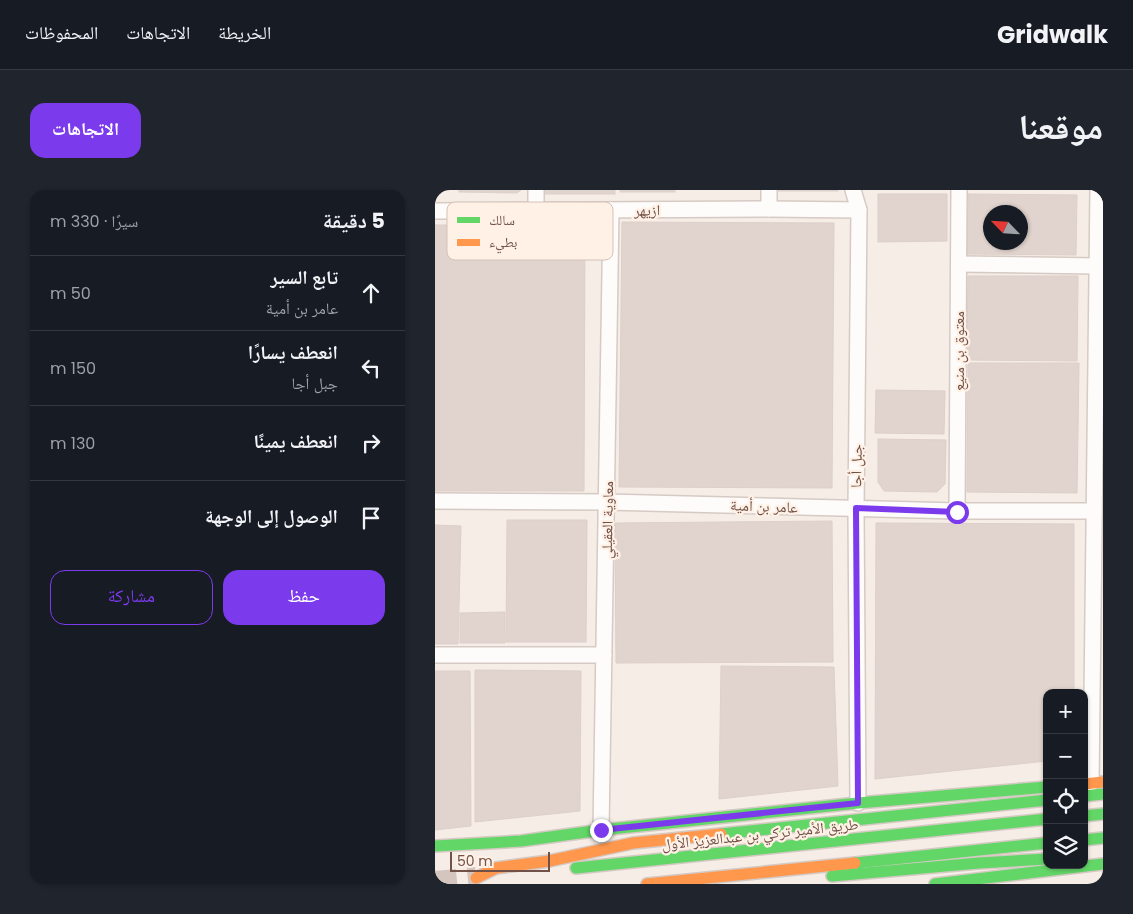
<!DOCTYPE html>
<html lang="ar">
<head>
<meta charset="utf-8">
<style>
  body { margin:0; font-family:Poppins,"Noto Naskh Arabic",sans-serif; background:#20242c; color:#f1f3f6; direction:rtl }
  .controls { position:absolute; right:15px; bottom:15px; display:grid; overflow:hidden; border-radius:10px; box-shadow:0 1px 4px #0004 }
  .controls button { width:45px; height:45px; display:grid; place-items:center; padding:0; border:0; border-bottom:1px solid #363941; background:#171b24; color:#f1f3f6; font:25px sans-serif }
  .compass { position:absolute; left:548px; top:15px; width:45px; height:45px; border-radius:50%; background:#171b24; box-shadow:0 1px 4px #0004; rotate:295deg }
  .scale { position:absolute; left:15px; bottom:12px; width:100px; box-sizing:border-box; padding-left:5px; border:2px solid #715148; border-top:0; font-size:14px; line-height:18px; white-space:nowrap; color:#715148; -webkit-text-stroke:4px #fff1e6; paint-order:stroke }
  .stop { position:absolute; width:15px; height:15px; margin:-11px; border:4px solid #7c3aed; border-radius:50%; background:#fff }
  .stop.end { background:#7c3aed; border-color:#fff; box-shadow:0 1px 5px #0008 }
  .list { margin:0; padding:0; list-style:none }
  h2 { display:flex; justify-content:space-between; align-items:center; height:65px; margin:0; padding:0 20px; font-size:21px }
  h2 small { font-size:16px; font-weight:400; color:#9ea1a6 }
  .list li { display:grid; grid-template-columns:32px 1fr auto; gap:15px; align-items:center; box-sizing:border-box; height:75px; padding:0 20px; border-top:1px solid #363941 }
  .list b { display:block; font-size:19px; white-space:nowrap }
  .list p { margin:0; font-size:16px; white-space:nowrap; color:#9ea1a6 }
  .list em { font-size:16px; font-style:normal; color:#9ea1a6 }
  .actions { display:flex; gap:10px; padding:15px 20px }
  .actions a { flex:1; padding:11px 0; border:1px solid #7c3aed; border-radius:15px; text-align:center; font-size:18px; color:#7c3aed }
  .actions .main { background:#7c3aed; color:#fff }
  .icon { flex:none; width:28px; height:28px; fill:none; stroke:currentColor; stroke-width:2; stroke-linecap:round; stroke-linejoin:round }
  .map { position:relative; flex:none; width:668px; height:694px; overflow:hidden; direction:ltr; border-radius:15px }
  header { display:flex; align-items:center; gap:30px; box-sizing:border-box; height:70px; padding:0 25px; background:#171b24; border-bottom:1px solid #363941 }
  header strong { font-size:24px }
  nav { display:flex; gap:28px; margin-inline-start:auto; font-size:18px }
  .intro { display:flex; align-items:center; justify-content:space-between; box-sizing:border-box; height:120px; padding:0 30px }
  h1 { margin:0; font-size:35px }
  .button { padding:12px 22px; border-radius:15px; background:#7c3aed; color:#fff; font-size:18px; font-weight:700 }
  main { display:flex; gap:30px; padding:0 30px }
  aside { flex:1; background:#171b24; border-radius:15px; box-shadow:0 1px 4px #0004 }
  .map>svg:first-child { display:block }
  .building { fill:#e1d4ce; stroke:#ddcfc9; fill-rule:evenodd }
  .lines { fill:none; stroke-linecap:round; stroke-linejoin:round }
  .primary-tunnel { stroke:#d4c6be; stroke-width:22; stroke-dasharray:22 11; stroke-linecap:butt }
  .street-casing { stroke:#d6cac4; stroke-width:18 }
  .fast-casing { stroke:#d5c9c3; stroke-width:14 }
  .slow-casing { stroke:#d5c9c3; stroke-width:14 }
  .street { stroke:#fefcfb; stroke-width:15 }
  .fast { stroke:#63d668; stroke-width:11 }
  .slow { stroke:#ff974d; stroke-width:11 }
  .route { stroke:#7c3aed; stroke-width:6 }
  .labels { text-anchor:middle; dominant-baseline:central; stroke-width:4.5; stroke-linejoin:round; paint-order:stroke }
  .street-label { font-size:15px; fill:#715148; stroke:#fff1e6 }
  .key { fill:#fff1e6; stroke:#d4c1b7; stroke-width:1 }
  .key-label { font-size:14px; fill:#715148 }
</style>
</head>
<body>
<header>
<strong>Gridwalk</strong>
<nav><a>الخريطة</a><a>الاتجاهات</a><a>المحفوظات</a></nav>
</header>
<div class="intro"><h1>موقعنا</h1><a class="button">الاتجاهات</a></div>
<main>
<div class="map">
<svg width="668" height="694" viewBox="0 0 668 694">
  <rect width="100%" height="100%" fill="#f5ede6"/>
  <!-- building -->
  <g class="building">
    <path d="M24,0H86L82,3L24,2Z"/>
    <rect x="109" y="0" width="71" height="4"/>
    <rect x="185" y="0" width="55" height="2"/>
    <rect x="343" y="0" width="60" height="1"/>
    <path d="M443,4H512V51L443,52Z"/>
    <path d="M533,4L642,5L641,65L532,64ZM556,22H586V52H556Z"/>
    <path d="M187,32L399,33L397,298L184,297Z"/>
    <path d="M0,35H150L149,301H0Z"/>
    <path d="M533,86H643L642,171L532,170Z"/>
    <path d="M533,173H644L642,303L532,302Z"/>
    <path d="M441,200L510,201L509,244L440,243Z"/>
    <path d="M443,249L511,250L510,294L502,302L449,301L443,292Z"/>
    <path d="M72,330H152L151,452H71Z"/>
    <path d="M397,331L398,472L181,473L180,333Z"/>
    <path d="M441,333L639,334V503H612V571L440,589Z"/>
    <path d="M0,335L26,336L23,454H0Z"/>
    <path d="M70,422V453H25V423Z"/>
    <path d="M286,476L399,477L403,596L284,609Z"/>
    <path d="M40,480L146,481L145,621L40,632Z"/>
    <path d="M0,481H35L36,636L0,640Z"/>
  </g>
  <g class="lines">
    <!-- primary-tunnel -->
    <path class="primary-tunnel" d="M0,692L41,688"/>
    <defs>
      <g id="street">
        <path d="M334,0V19"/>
        <path d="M418,0L424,20L421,319L423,613"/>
        <path d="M101,20V0"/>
        <path d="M0,21L334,19L424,20"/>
        <path d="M524,74L661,76"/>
        <path d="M0,311L172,312L522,321H659"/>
        <path d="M522,321L524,0"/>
        <path d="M0,465H169"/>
        <path d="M656,593L663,0"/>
        <path d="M166,640L176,20"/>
      </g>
      <g id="fast">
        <path d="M649,606L668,604"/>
        <path d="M649,626L668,624"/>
        <path d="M286,644L612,610"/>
        <path d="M649,650L668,648"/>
        <path d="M0,656L86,651L166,640L423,613L612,597"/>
        <path d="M420,673L612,653"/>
        <path d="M141,678L612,629"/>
        <path d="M397,686L544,673L612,669"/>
        <path d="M500,694L668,674"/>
      </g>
      <g id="slow">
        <path d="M649,594L668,592"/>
        <path d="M41,688L61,678L114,671L198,653L286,644"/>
        <path d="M212,694L420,673"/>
      </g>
    </defs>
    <!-- street casing -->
    <use href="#street" class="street-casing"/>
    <!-- fast casing -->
    <use href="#fast" class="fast-casing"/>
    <!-- slow casing -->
    <use href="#slow" class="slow-casing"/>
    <!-- street -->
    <use href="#street" class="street"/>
    <!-- fast -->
    <use href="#fast" class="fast"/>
    <!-- slow -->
    <use href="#slow" class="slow"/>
  </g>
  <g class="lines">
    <!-- route -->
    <path class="route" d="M166,640L423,613L421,318L522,322"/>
  </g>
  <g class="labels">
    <!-- street labels -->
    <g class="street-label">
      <text transform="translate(212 20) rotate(-1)">ازيهر</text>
      <text transform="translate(523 161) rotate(-90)">معتوق بن منيع</text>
      <text transform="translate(421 276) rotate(-89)">جبل أجا</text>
      <text transform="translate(329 316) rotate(2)">عامر بن أمية</text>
      <text transform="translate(172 330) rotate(-89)">معاوية العقيلي</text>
      <text transform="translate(325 644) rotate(-6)">طريق الأمير تركي بن عبدالعزيز الأول</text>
    </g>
  </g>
  <!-- legend -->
  <rect x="12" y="12" width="166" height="58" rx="8" class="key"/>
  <rect x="22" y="27" width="23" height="6" fill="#63d668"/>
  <rect x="22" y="49" width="23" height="7" fill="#ff974d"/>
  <g class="key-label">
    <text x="54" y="35">سالك</text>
    <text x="54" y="57">بطيء</text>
  </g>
</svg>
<div class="controls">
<button>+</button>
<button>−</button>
<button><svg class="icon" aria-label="locate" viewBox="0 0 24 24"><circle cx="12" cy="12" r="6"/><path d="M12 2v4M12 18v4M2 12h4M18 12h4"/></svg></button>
<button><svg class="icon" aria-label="layers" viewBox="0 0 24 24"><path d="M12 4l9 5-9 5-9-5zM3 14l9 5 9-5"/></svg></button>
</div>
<svg class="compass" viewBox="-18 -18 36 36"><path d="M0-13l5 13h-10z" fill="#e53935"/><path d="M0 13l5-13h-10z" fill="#9ea1a6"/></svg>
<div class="scale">50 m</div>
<div class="stop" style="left:522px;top:322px"></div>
<div class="stop end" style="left:166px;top:640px"></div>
</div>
<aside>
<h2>5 دقيقة<small>سيرًا · 330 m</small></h2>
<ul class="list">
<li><svg class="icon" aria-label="ahead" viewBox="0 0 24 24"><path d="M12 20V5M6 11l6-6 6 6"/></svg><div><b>تابع السير</b><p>عامر بن أمية</p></div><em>50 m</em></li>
<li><svg class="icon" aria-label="left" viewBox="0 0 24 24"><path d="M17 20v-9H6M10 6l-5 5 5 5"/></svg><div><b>انعطف يسارًا</b><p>جبل أجا</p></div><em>150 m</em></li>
<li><svg class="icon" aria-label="right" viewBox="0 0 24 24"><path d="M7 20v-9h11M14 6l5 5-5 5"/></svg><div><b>انعطف يمينًا</b></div><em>130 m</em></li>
<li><svg class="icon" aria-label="arrive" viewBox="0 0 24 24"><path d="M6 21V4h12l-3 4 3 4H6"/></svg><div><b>الوصول إلى الوجهة</b></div></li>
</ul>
<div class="actions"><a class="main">حفظ</a><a>مشاركة</a></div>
</aside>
</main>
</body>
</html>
